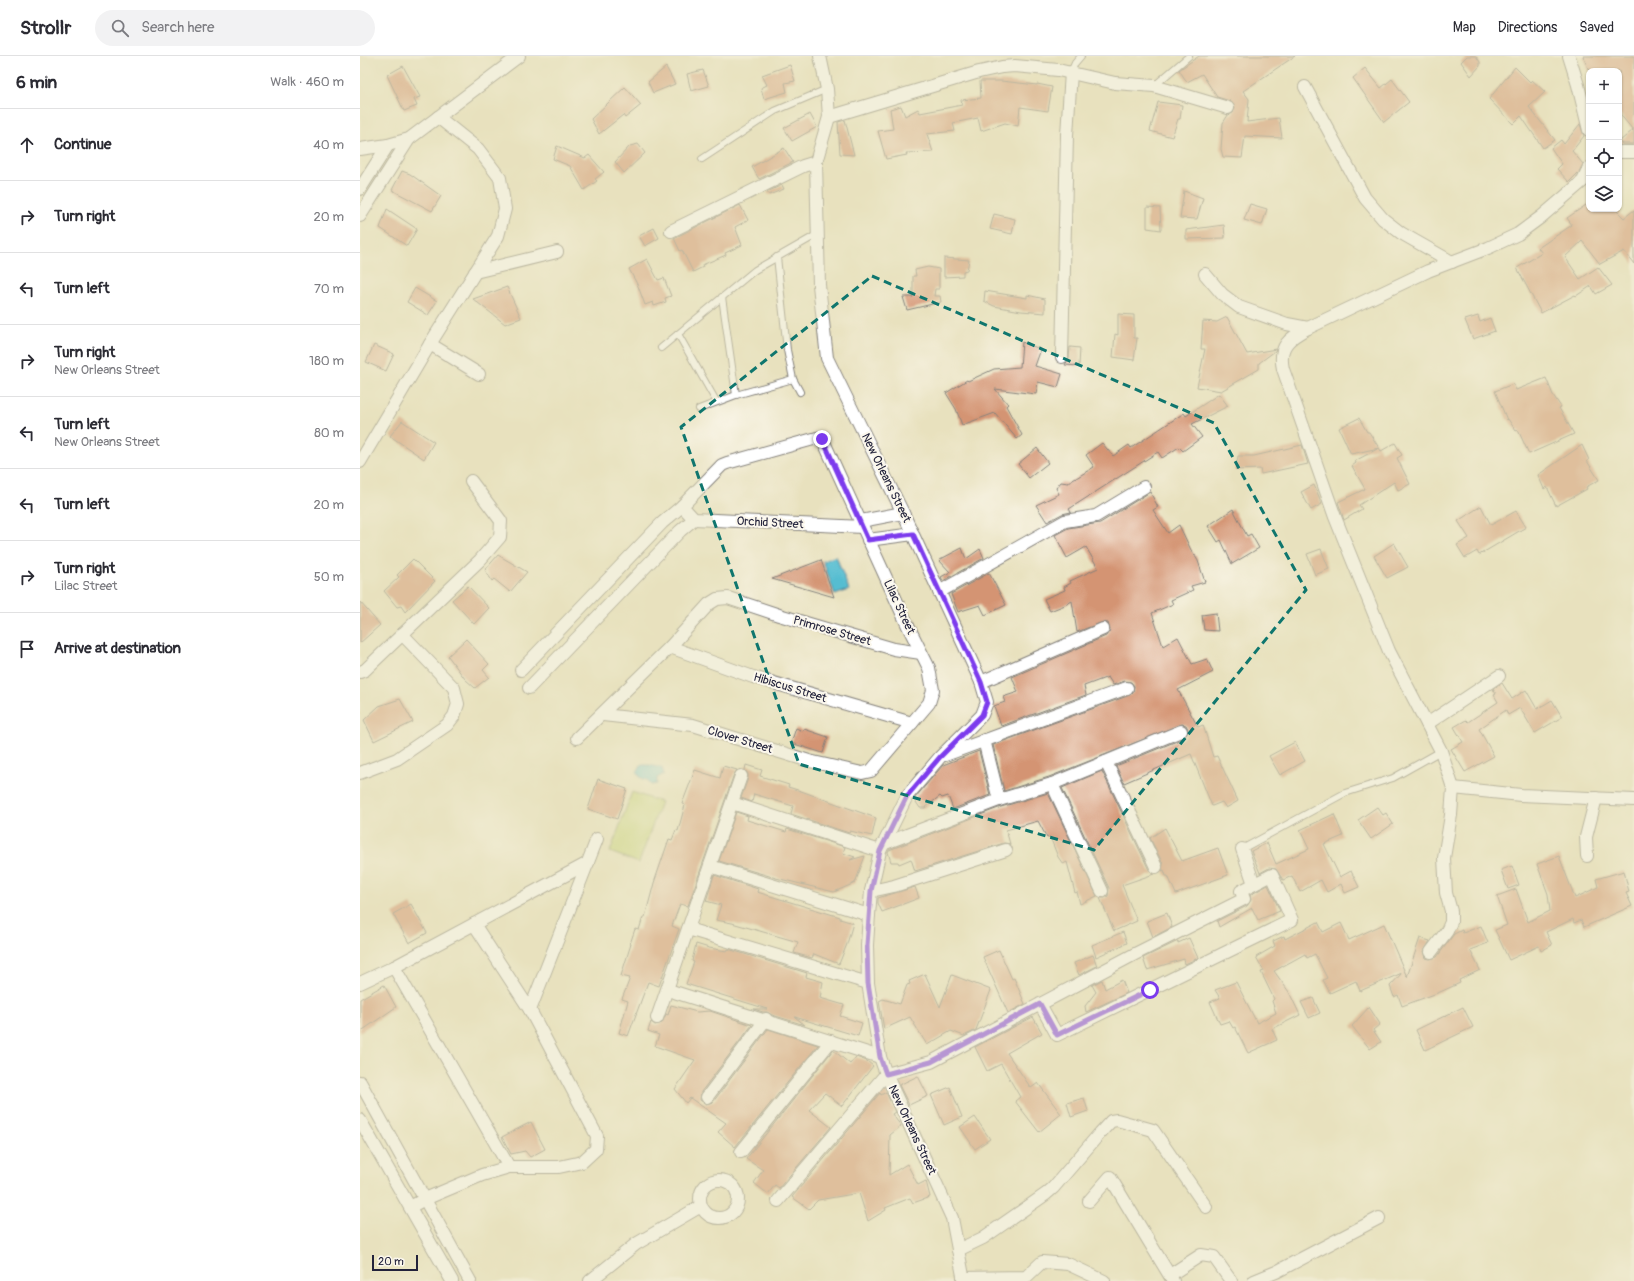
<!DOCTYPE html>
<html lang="en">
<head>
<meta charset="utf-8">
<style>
  body { margin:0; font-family:Pangolin,sans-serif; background:#f2f2f3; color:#2b2b33 }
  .controls { position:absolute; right:12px; top:12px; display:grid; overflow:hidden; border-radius:8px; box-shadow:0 1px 3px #0004 }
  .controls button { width:36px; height:36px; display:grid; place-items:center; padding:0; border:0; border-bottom:1px solid #e1e1e2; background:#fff; color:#2b2b33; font:20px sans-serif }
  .scale { position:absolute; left:12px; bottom:10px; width:46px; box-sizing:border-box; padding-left:4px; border:2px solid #22223b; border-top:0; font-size:11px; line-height:14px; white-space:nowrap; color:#22223b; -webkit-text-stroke:3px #fbf7ec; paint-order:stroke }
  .stop { position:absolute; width:12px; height:12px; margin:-9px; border:3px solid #7c3aed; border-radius:50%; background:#fff }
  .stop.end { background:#7c3aed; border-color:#fff; box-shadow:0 1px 4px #0008 }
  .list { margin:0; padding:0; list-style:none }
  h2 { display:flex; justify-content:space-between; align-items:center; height:52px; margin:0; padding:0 16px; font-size:17px }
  h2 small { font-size:13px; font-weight:400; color:#7c7c81 }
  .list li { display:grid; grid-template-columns:26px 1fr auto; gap:12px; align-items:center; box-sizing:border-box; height:72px; padding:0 16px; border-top:1px solid #e1e1e2 }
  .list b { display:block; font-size:15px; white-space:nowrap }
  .list p { margin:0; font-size:13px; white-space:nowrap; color:#7c7c81 }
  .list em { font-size:13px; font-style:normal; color:#7c7c81 }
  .icon { flex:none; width:22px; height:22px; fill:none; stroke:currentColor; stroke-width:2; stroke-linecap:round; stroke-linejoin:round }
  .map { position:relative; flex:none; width:1274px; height:1225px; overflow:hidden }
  header { display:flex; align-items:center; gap:24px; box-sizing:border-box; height:56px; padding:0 20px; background:#fff; border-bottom:1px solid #e1e1e2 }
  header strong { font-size:19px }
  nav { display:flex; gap:22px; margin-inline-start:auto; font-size:14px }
  .search { width:280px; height:36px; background:#f2f2f3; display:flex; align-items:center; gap:10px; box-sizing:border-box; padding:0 14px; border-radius:22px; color:#7c7c81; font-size:15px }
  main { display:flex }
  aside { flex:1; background:#fff }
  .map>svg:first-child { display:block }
  .green { fill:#c4d375; stroke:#737a58 }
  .water { fill:#54bdd1; stroke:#3b7086 }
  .building { fill:#d49473 }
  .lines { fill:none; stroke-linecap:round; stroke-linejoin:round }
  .service-casing { stroke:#85827c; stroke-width:8 }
  .minor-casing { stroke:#85827c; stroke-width:14 }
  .service { stroke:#fff; stroke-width:6 }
  .minor { stroke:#fff; stroke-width:12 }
  .route { stroke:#7c3aed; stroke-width:5 }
  .marked { fill:none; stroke:#0f766e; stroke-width:3; stroke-dasharray:8 5; stroke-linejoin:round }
  .labels { text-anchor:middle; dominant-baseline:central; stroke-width:4; stroke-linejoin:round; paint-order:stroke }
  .street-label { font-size:12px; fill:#22223b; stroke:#fbf7ec }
</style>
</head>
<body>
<header>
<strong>Strollr</strong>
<div class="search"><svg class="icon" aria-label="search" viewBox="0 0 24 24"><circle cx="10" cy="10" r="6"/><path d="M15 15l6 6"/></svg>Search here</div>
<nav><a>Map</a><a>Directions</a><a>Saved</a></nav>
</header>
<main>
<aside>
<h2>6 min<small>Walk · 460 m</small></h2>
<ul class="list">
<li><svg class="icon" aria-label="ahead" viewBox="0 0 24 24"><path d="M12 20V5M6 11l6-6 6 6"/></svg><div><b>Continue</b></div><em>40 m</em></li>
<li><svg class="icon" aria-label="right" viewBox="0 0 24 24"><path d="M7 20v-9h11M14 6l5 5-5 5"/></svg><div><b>Turn right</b></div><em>20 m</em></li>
<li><svg class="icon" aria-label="left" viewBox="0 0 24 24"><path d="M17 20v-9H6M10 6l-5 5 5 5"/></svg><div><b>Turn left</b></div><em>70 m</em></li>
<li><svg class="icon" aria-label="right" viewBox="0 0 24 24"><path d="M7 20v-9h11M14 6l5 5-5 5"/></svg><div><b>Turn right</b><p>New Orleans Street</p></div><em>180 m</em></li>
<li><svg class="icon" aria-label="left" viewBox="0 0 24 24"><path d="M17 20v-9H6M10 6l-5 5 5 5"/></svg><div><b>Turn left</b><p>New Orleans Street</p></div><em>80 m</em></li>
<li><svg class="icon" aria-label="left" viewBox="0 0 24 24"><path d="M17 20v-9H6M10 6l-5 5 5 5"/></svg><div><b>Turn left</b></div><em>20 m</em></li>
<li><svg class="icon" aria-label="right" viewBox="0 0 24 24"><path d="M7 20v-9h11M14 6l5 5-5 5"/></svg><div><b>Turn right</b><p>Lilac Street</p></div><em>50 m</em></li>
<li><svg class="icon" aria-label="arrive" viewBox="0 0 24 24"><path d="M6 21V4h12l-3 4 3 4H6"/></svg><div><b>Arrive at destination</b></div></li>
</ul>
</aside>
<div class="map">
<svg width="1274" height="1225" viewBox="0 0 1274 1225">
  <rect width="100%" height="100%" fill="#fbf7ec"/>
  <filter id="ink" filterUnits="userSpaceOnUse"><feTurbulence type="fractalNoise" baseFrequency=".025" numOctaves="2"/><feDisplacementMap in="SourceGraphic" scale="8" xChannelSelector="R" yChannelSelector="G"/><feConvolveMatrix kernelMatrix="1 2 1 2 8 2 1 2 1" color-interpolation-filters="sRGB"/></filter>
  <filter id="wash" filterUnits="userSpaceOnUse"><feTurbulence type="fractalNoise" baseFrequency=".012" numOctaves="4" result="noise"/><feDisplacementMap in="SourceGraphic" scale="16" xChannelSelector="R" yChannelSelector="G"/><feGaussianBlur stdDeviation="0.9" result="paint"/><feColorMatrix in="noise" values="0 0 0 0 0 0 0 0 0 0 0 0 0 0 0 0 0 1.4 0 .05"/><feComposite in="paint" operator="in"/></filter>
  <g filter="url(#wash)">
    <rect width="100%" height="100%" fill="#e8e1be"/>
    <!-- green -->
    <path class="green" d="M272,736L301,746L279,807L250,796Z"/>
    <!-- water -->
    <g class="water">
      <path d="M476,500L489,534L475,539L463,505Z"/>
      <path d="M281,709H290L302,712L304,718L297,722V728L291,729L289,727L288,724C282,723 279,721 277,716Z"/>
    </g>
    <g id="blocks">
      <!-- building -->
      <g class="building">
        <path d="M839,0H935L883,35L889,43L887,66L919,62L922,82L885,80L882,102L863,101L861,93L863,67L868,59L873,57L875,51L870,45L857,41L842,18L827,26L819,14Z"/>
        <path d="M1107,0H1116L1120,6V10L1111,20L1101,6Z"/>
        <path d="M1223,0H1274V88H1262L1260,85L1273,74L1259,57V15H1229Z"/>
        <path d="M430,9L435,25L425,27L427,36L404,43L401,32L407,29L402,19Z"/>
        <path d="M43,10L60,41L54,43L57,50L44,55L27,19Z"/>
        <path d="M306,11L315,28L293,37L288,26Z"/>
        <path d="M1155,11L1170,26L1172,24L1185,36L1169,51L1195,84L1183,92L1161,60L1153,68L1129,43Z"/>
        <path d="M1005,12L1021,32L1032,23L1049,46L1024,66L993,22Z"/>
        <path d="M343,14L349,30L331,35L327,18Z"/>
        <path d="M620,25H641L677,29V28L692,31L688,55L660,51L658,70L645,67L621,75L618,62L593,67L595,75L567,78L573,96L546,97L547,99L526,103L518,75L533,73L530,53L541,50L545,60L558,53L560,57L602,49L601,44L621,42Z"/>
        <path d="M265,31L281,49L265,62L263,59L239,78L231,63Z"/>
        <path d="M798,46L822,49L820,63H818L812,81L790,75Z"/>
        <path d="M450,58L457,71L432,85L424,72Z"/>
        <path d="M485,64L494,99L480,98L478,66Z"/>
        <path d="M1220,68L1224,80L1212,95L1223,108L1219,116L1209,126L1197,113L1202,108L1191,92L1201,84L1204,88Z"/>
        <path d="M278,88L285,97L264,117L255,106L270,90Z"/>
        <path d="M197,90L225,102L229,99L244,116L235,123L237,125L224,134L210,110L193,103Z"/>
        <path d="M424,92L433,106L399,123L392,111Z"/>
        <path d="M42,115L50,118L81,140L72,155L32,134Z"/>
        <path d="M422,129L424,133L409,139L407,136Z"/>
        <path d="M824,135L843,142L837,163L820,162Z"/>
        <path d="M1229,147V153H1255L1264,162L1274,154V208L1264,195L1240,208L1222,185L1205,201L1220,223L1238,211L1252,229L1236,238L1231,230L1216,240L1215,239L1181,257L1157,212L1182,197L1178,192L1212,169L1207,162Z"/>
        <path d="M890,148L907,153L902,169L884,164Z"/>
        <path d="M380,149L388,164L375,171L382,189L365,197L366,199L342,209L343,211L333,216L322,194L320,195L314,182Z"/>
        <path d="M787,151L800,152L801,174L787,172Z"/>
        <path d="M27,153L57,173L47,190L20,172Z"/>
        <path d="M634,158L655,163L652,178L630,173Z"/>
        <path d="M864,169L865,182L826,183V174Z"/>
        <path d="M294,172L299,182L285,190L279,180Z"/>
        <path d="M584,202L609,204L607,214L603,215V220L584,221Z"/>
        <path d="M287,203L298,224L304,222L311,240L305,242L306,246L294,250L293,246L285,249L278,230L269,213Z"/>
        <path d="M568,211L579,213V233H575L574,240H580L581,246L547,254L543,241H553V220H556L555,214Z"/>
        <path d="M147,231L161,262L145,268L113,243Z"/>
        <path d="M55,232L77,245L68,259L47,246Z"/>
        <path d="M625,235L667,242V239L685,243V257L661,255L634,250L624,245Z"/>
        <path d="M758,258L774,259V282H777L774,304L753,301L755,278L758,279Z"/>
        <path d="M1118,260L1120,266L1130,262L1135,275L1113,283L1105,264Z"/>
        <path d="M867,261L887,298L916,293L915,295L899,307V313L861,335L837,331L845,293H841L843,265L857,266Z"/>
        <path d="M662,286L681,293L675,310L702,318L698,331L678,326L676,338L635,333L648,348L646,350L662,379L657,383L635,357L602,369L596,353L586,337L607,324L608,325L634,313L660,311Z"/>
        <path d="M14,289L34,298L26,315L6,306Z"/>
        <path d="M710,291L720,292L719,310L705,309L709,302Z"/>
        <path d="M1186,322L1193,339L1201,351L1199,352L1214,378L1169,398L1158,374L1156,375L1148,363L1147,364L1135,335L1153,328L1156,334Z"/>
        <path d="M859,338L868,350L832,368L842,381L823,395L819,391L802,402L798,396L709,453L711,456L702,458L687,466L676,449L699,438L696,432L701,426L708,427L734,411L726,399L742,387L753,400L769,389L771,392L824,357L826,360Z"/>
        <path d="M999,362L1007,376H1009L1021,395L1035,387L1042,399L1037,402L1050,428L1038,434L1034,426L999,449L1002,453L984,464L978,446L1005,433L992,410L996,407L995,405L1019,392L991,398L979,372Z"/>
        <path d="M42,365L74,386L64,403L30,380Z"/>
        <path d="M942,389L948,408L901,418L900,413L876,414L878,400H894Z"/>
        <path d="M1222,389L1229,404L1227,405L1239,424L1226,431L1227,433L1196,450L1187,431L1184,433L1178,419Z"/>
        <path d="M677,392L688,407L669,422L658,408Z"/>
        <path d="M954,429L962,448L951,454L941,436Z"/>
        <path d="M790,436L798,451L793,454L808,477L819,469L831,494L837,502L845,526L831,530L833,534L811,544L813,548L792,557L803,590L818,581L832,608L847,603L853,616L818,634L838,671L843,669L853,701L857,700L878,745L866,752L862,746L852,750L831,698L764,727L756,710L824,682L828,676V673L826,669L822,668L689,721L644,735L633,689L770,639L773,636L774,630L771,626L765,625L753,629L748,621L724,630L726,639L641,670L634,650L645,646L643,641L658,636L652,621L746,580L750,574L748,567L743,566L717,576L712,545L705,549L690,555L684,543L705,534L704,531L711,527L710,525L738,512L726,491L707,502L695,479L708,472L740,467Z"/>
        <path d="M1121,450L1131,469L1156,455L1166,471L1119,499L1117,495L1105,502L1097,489L1109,482L1098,465Z"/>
        <path d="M873,453L887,480L891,478L899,492L872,508L861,484L858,486L848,470Z"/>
        <path d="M1034,487L1048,511L1027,522L1014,500Z"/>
        <path d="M602,492L606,503L620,493L624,502L583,525L581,521L590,516L579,504Z"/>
        <path d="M961,493L969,513L955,519L947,498Z"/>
        <path d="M138,499L167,516L150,536L134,523L132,525L125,514Z"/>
        <path d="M53,503L75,525L45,556L41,550L37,551L24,535L39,521L37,519Z"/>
        <path d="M461,504L474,541L412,523Z"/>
        <path d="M629,517L646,549L625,559L620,549L598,556L591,538Z"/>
        <path d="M108,530L129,552L114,568L92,544Z"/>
        <path d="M0,546L20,569L0,587Z"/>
        <path d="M856,557L858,575L844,574L842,559Z"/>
        <path d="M106,583L129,608L123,614L129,621L115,632L105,623L88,600Z"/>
        <path d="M1142,627L1152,643L1166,634L1177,653L1192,644L1202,661L1175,677L1160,652L1148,659L1146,654L1119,673L1134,700L1105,716L1091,693L1103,686L1094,671L1106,664L1108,666L1138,646L1134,639L1136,638L1133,633Z"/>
        <path d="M40,643L53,666L14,685L4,664L19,650Z"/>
        <path d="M436,672L443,675L444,673L468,681L463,697L431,687Z"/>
        <path d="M935,686L945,705L920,719L909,700Z"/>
        <path d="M619,695L630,739L593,753L588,740L582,742L580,740L565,752H560L554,743L583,709Z"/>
        <path d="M386,709L402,714L400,720L429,729L428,731L441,735L516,762L512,780L490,775L489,777L431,758L433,750L394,738L392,746L381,742L388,722V718L385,714Z"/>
        <path d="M363,710L377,714L374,718L328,850L320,848L312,870L319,873L299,930L288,926L268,980L259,977L268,945L262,943L270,922L261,920L271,888H270L275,873L279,874L283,861H285L294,827L309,783L312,784L316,774L318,775L325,749L322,748L335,714L360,722Z"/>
        <path d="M742,715L789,814L794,818L762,829L777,865L754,875L740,842H745L748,840L749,832L702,732Z"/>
        <path d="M238,723L267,733L257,763L228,753Z"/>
        <path d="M688,737L737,840L720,848L717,836L715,837L707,806L703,808L698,801L690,781L687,782L678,765L646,774L650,788L644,787L555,815L551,803L539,808L538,806H531L528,796L529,794L641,751Z"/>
        <path d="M1017,751L1023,759L1026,757L1033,768L1011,783L998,764Z"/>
        <path d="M376,756L388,760L387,764L426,776L427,773L485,791L483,797L495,801L490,804L505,800L495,827L474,836L416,822L359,805Z"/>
        <path d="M974,758L983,780L964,788L980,821L991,815L999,831L985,837L981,828L967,836L961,824L940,836L932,820L923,824L916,813L909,812L900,817L891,795L907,787L916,808L949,793L940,774Z"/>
        <path d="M805,772L822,805L858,792L868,819L816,838L808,820H806L804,814L802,815L803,808L790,782Z"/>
        <path d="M1199,800L1215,842L1238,831L1236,823L1264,815L1269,836L1266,837L1272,850L1224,871L1221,864L1214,867L1213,863L1186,876L1192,889L1181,895L1179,890L1149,904L1135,874L1147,869L1137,840L1156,833L1168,866L1190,855L1188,838L1177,808Z"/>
        <path d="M1152,810L1159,829L1148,833L1141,814Z"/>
        <path d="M354,819L398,833L397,836L480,861V863L493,867L487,888L479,908L454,898L452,902L434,897L438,886L372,867L356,864L361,849L346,845Z"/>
        <path d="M908,829L920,855L898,864L892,852L859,871L857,865L887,850L891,844L890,839Z"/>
        <path d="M555,831L559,842L522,856L518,847V842Z"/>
        <path d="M51,848L67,877L49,887L33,858Z"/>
        <path d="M807,857L812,871L793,881L787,865Z"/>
        <path d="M958,866L963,876L981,867L989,884L1024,868L1047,921L1060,882L1070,885L1064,895L1066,902L1070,903L1077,901L1094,878L1102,874L1103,877L1121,870L1128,887L1110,894L1120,914L1099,924L1100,927L1080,936L1042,950L1038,939L1034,941L1030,930L1042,917L1000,935L996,925L970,937L963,924L967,922L955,898L947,902L945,898L914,915L929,936L940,959L912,973L917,984L888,997L875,971L873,972L869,965L860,968L850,946L860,942L855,934L876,926L897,967L916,957L912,945L914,943L901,916L904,915L896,901L915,890L913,885L924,880L925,883Z"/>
        <path d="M763,876L767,887L736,901L732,889Z"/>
        <path d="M829,882L838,902L825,908L824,903L787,914L783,902L818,885V887Z"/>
        <path d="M336,888L349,892L367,895L368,893L447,917L446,921L463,926L460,942L484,949L480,960L502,967L498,980L435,961L445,969L412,959L407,956H403L394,953H407L326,928L334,906L332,905Z"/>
        <path d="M639,894L652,923L654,922L665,948L648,957L623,901Z"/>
        <path d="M733,899L737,910L719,919L714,907Z"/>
        <path d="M565,918L580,951L592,919L631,934L616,974L604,980L591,975L567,989L550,961L524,973L519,945L523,943L540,948L547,929L550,928L549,925Z"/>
        <path d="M742,924L745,933L762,924L767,937L726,956L725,950L736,936L732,929Z"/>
        <path d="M24,929L36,951L0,976V943Z"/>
        <path d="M953,942L960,957L949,962L941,946Z"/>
        <path d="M311,949L337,956L350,955L392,969L341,1036L340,1044L346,1048L353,1046L408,973L458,989L375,1091L358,1076L366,1067L330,1042L326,1047L315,1033L335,1004L295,990L299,979L288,975L291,966L295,969L302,967L306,958L308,959Z"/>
        <path d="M1009,951L1020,968L1013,974L1021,986L1010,993L992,970Z"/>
        <path d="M1103,951L1113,971L1065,994L1056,974Z"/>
        <path d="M673,961L682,977L647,997L671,1032L678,1027L701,1058L679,1076L655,1045L660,1041L641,1008L627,1015L615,991Z"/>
        <path d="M473,994L490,1008L496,1001L507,1005L513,1010L482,1050L465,1037L449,1054L471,1071L419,1132L415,1129L408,1138L394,1127L403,1114L386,1103Z"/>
        <path d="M558,1020L568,1040L549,1049L539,1029Z"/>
        <path d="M590,1031L602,1061L584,1069L571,1039Z"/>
        <path d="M526,1036L535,1056L532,1058L541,1070L530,1079L529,1119L547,1108L558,1129L566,1125L570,1141L553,1147L550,1142L525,1152L526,1154L508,1165L499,1137L458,1144L449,1153L432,1141L520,1037L521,1039Z"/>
        <path d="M724,1042L728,1055L711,1061L707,1047Z"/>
        <path d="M615,1061L630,1083L615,1093L600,1071Z"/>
        <path d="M171,1066L185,1093L170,1101L165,1095L151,1098L142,1081Z"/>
      </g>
    </g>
  </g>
  <g filter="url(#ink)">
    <use href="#blocks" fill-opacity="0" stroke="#85827c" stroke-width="1"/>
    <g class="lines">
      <defs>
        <g id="service">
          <path d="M711,16L715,7L721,0"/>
          <path d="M794,30L829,0"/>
          <path d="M342,103L415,55L467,33"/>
          <path d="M417,201L427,294L433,323L440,336"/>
          <path d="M362,241L376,339"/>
          <path d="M318,278L356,345"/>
          <path d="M301,292L395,214L458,178"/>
          <path d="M339,353L376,339L433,323"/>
          <path d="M882,793L985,737L1033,722L1081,695"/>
        </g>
        <g id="minor">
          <path d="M460,0L467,33L469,61L456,106L459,229L467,302L543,457L621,626L627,646L622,659L580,701L547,740L520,795L511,835L509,859L507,889L508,927L520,1001L526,1018L592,1162L604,1225"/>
          <path d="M1209,0L1218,29L1229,74"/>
          <path d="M945,31L1005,142L1023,163L1041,177L1092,206"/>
          <path d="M469,61L619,16L642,11L655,10L698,14L755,27L794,30L868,52"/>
          <path d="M0,93L28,89L49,83L159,0"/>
          <path d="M1259,96H1274"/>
          <path d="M0,133L28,89"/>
          <path d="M0,160L49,83"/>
          <path d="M311,175L443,110L456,106"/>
          <path d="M115,216L197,196"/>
          <path d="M845,218L862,238L879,251L927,268L948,272"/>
          <path d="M70,288L119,318"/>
          <path d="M702,301L707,79L711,16"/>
          <path d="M0,406L70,288L138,180L145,153L140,122L118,93L78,61"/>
          <path d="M322,450L334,463L503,471"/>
          <path d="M501,465L543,457"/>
          <path d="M508,484L553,478"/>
          <path d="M579,536L705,465L736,460L784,431"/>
          <path d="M310,591L393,621L552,667"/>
          <path d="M161,614L302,467L322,450L362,409L367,407L457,382L463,384L548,570L569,612L573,634L569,647L511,715L502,717L449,705L333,669L243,659"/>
          <path d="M0,616L5,614L120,504L140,481L141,465L111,425"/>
          <path d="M621,626L743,573"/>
          <path d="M169,632L320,475L334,463"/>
          <path d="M1067,668L1139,620"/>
          <path d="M217,682L310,591L349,548L357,543L368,542L419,559L534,593L561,597"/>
          <path d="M624,684L639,744"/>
          <path d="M585,699L767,632"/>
          <path d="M746,706L796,811"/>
          <path d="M0,717L37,703L87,669L94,660L98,648L94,632L42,578"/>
          <path d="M692,728L742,835"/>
          <path d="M1093,732L1161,739L1274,744"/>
          <path d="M372,747L520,795"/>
          <path d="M523,788L639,744L692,728L821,675"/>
          <path d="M882,793L894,828"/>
          <path d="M1227,800L1226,781L1236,742"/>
          <path d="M350,810L509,859"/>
          <path d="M511,835L534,830L646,794"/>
          <path d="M328,873L508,927"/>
          <path d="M1071,896L1087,875L1091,866V855L1086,837L1084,802L1091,759L1093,732L1081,695L1029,595L975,461L923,313C918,290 929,282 948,272L1068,215L1128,192L1158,178L1181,161L1223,125L1229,112"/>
          <path d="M34,911L149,1111"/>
          <path d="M0,927L34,911L228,807"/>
          <path d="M308,934L520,1001"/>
          <path d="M170,954L237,783"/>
          <path d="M297,962L381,720"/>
          <path d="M0,1026L110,1225"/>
          <path d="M347,1041L406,963"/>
          <path d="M0,1064L92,1225"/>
          <path d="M381,1096L471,985"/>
          <circle cx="359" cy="1143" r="19"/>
          <path d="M418,1145L526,1018L571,1006L775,898L884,843L881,835L912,819L932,864L697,979L680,948"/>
          <path d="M729,1145L750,1121L813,1225"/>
          <path d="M50,1151L65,1143L122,1119L149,1111H199L222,1106L236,1093L237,1080L170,954L114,868"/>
          <path d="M598,1194L623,1182L686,1138L693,1132L740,1077L751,1065L757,1064L793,1074L846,1151"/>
          <path d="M810,1219L841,1199L854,1201L871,1225"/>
          <path d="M603,1222L666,1221L682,1206L708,1208L744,1225"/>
          <path d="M230,1225L276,1188L341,1150"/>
          <path d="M894,1225L916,1216L1019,1162"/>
        </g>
      </defs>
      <!-- service casing -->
      <use href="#service" class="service-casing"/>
      <!-- minor casing -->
      <use href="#minor" class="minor-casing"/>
      <!-- service -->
      <use href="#service" class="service"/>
      <!-- minor -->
      <use href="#minor" class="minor"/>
    </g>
  </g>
  <g class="lines" filter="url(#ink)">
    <!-- route -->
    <path class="route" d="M462,383L464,386L508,484L553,478L621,626L627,646L622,659L580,701L547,740L520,795L511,835L507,889L508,927L520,1001L526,1018L571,1006L680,948L697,979L790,934"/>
  </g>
  <!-- marked area -->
  <path d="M0 0H1274V1225H0ZM512,220L854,367L946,534L734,794L439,708L321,371Z" fill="#e8e1be" fill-opacity=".55" fill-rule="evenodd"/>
  <path class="marked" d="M512,220L854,367L946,534L734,794L439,708L321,371Z"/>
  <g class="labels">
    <!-- street labels -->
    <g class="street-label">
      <text transform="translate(526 422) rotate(64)">New Orleans Street</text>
      <text transform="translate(410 467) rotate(3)">Orchid Street</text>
      <text transform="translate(539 551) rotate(65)">Lilac Street</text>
      <text transform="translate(472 575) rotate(16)">Primrose Street</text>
      <text transform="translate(430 632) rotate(17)">Hibiscus Street</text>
      <text transform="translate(380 684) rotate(17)">Clover Street</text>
      <text transform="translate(552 1074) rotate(65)">New Orleans Street</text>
    </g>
  </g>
</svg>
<div class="controls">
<button>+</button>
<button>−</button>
<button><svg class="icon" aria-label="locate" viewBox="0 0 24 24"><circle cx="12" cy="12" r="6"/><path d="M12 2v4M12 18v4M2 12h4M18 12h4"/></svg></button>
<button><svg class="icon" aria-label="layers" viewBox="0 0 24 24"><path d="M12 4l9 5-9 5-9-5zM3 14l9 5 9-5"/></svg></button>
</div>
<div class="scale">20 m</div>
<div class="stop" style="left:790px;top:934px"></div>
<div class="stop end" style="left:462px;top:383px"></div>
</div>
</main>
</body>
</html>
